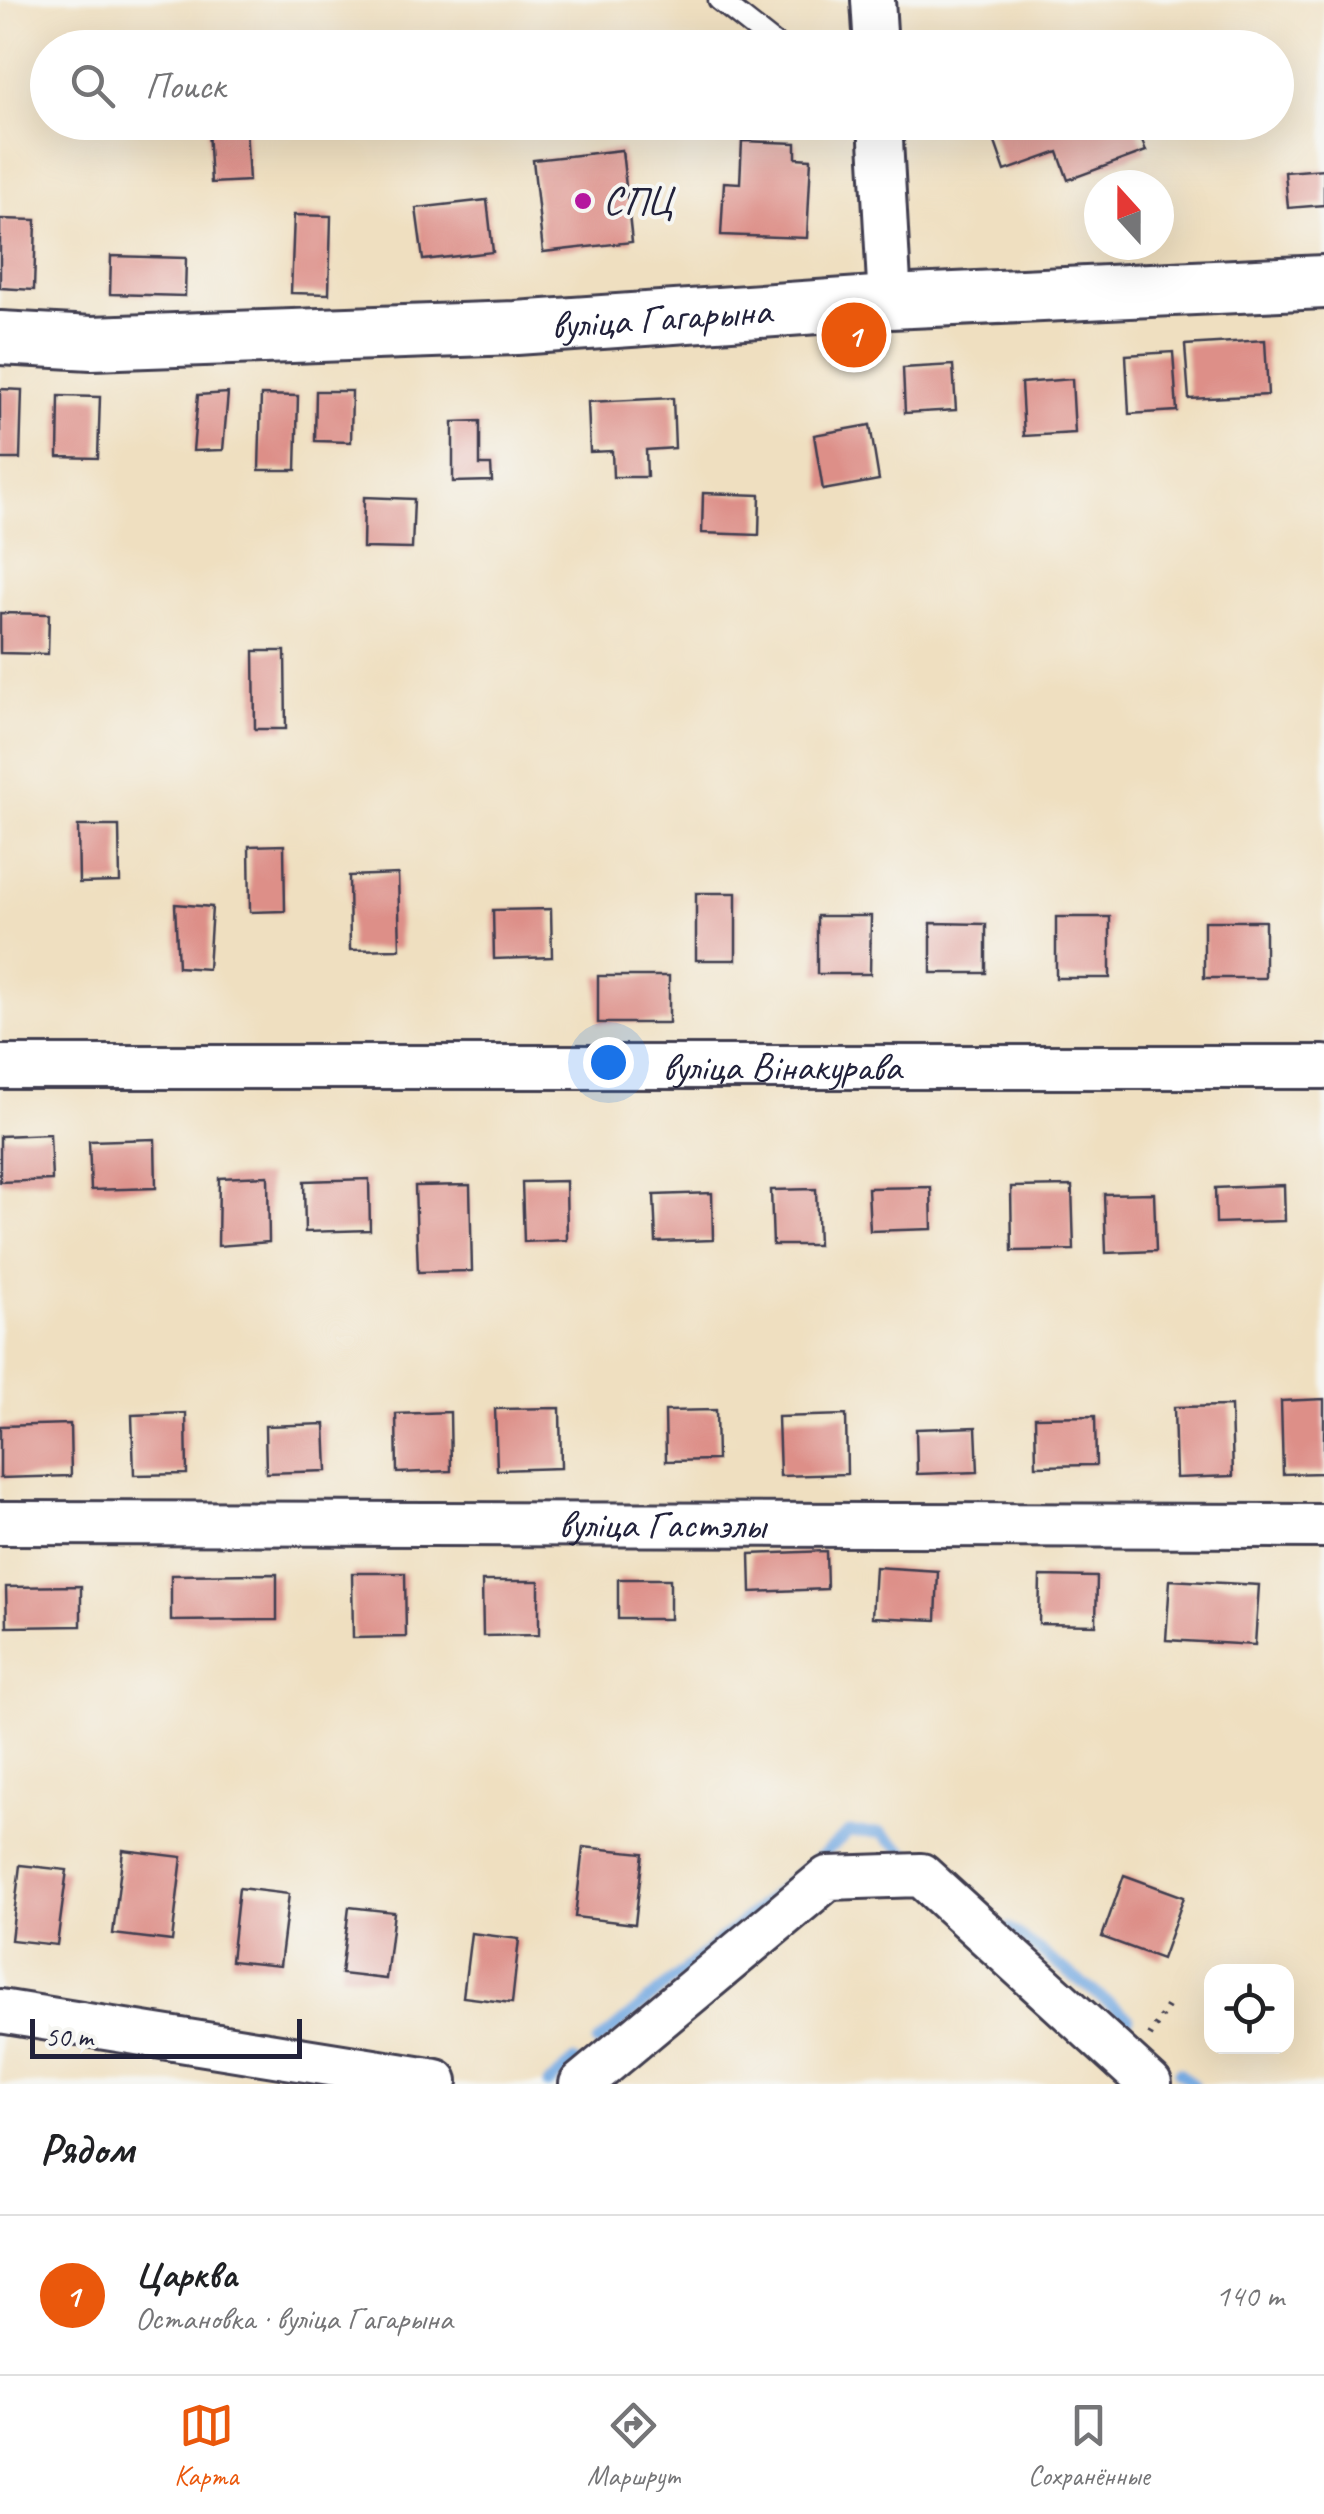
<!DOCTYPE html>
<html lang="ru">
<head>
<meta charset="utf-8">
<style>
  body { margin:0; font-family:Caveat,sans-serif; background:#f2f2f2; color:#202124 }
  .controls { position:absolute; right:30px; bottom:30px; display:grid; overflow:hidden; border-radius:20px; box-shadow:0 10px 40px #0002 }
  .controls button { width:90px; height:90px; display:grid; place-items:center; padding:0; border:0; border-bottom:2px solid #e0e0e0; background:#fff; color:#202124; font:50px sans-serif }
  .compass { position:absolute; left:1084px; top:170px; width:90px; height:90px; border-radius:50%; background:#fff; box-shadow:0 10px 40px #0002; rotate:339deg }
  .scale { position:absolute; left:30px; bottom:25px; width:272px; box-sizing:border-box; padding-left:10px; border:5px solid #22223b; border-top:0; font-size:28px; line-height:35px; white-space:nowrap; color:#22223b; -webkit-text-stroke:8px #f6f6f2; paint-order:stroke }
  .you { position:absolute; left:608px; top:1062px; width:35px; height:35px; margin:-25px; border:8px solid #fff; border-radius:50%; background:#1a73e8; box-shadow:0 0 0 15px #1a73e833 }
  .badge { display:grid; place-items:center; width:65px; height:65px; border-radius:50%; background:#ea580c; color:#fff; font-size:32px; font-weight:700 }
  .pin { position:absolute; translate:-50% -50%; border:5px solid #fff; box-shadow:0 2px 10px #0006 }
  .list { margin:0; padding:0; list-style:none }
  h2 { display:flex; justify-content:space-between; align-items:center; height:130px; margin:0; padding:0 40px; font-size:42px }
  h2 small { font-size:32px; font-weight:400; color:#757577 }
  .list li { display:grid; grid-template-columns:65px 1fr auto; gap:30px; align-items:center; box-sizing:border-box; height:160px; padding:0 40px; border-top:2px solid #e0e0e0 }
  .list b { display:block; font-size:38px; white-space:nowrap }
  .list p { margin:0; font-size:32px; white-space:nowrap; color:#757577 }
  .list em { font-size:32px; font-style:normal; color:#757577 }
  .icon { flex:none; width:55px; height:55px; fill:none; stroke:currentColor; stroke-width:2; stroke-linecap:round; stroke-linejoin:round }
  .map { position:relative; flex:none; width:1324px; height:2084px; overflow:hidden }
  .search { position:absolute; background:#fff; box-shadow:0 10px 40px #0002; left:30px; right:30px; top:30px; height:110px; display:flex; align-items:center; gap:25px; box-sizing:border-box; padding:0 35px; border-radius:55px; color:#757577; font-size:38px }
  .sheet { height:290px; background:#fff }
  nav { display:flex; justify-content:space-around; align-items:center; box-sizing:border-box; height:140px; border-top:2px solid #e0e0e0; background:#fff; font-size:28px; color:#757577 }
  nav a { display:grid; justify-items:center; gap:5px }
  nav .on { color:#ea580c }
  .map>svg:first-child { display:block }
  .lines { fill:none; stroke-linecap:round; stroke-linejoin:round }
  .stream { stroke:#73a9e1; stroke-width:11 }
  .building { fill:#dd8f88 }
  .service-casing { stroke:#413e4f; stroke-width:25 }
  .minor-casing { stroke:#413e4f; stroke-width:48 }
  .tertiary-casing { stroke:#413e4f; stroke-width:58 }
  .path { stroke:#413e4f; stroke-width:6; stroke-dasharray:2.5 8; stroke-linecap:butt }
  .service { stroke:#fff; stroke-width:20 }
  .minor { stroke:#fff; stroke-width:42 }
  .tertiary { stroke:#fff; stroke-width:52 }
  .poi-dot { fill:#b5179e; stroke:#f6f6f2; stroke-width:4 }
  .labels { text-anchor:middle; dominant-baseline:central; stroke-width:8; stroke-linejoin:round; paint-order:stroke }
  .poi-label { font-size:40px; fill:#22223b; stroke:#f6f6f2; text-anchor:start }
  .street-label { font-size:40px; fill:#22223b; stroke:#f6f6f2 }
</style>
</head>
<body>
<div class="map">
<svg width="1324" height="2084" viewBox="0 0 1324 2084">
  <rect width="100%" height="100%" fill="#f6f6f2"/>
  <filter id="ink" filterUnits="userSpaceOnUse"><feTurbulence type="fractalNoise" baseFrequency=".01" numOctaves="2"/><feDisplacementMap in="SourceGraphic" scale="20" xChannelSelector="R" yChannelSelector="G"/><feConvolveMatrix kernelMatrix="1 2 1 2 8 2 1 2 1" color-interpolation-filters="sRGB"/></filter>
  <filter id="wash" filterUnits="userSpaceOnUse"><feTurbulence type="fractalNoise" baseFrequency=".0048" numOctaves="4" result="noise"/><feDisplacementMap in="SourceGraphic" scale="40" xChannelSelector="R" yChannelSelector="G"/><feGaussianBlur stdDeviation="2.25" result="paint"/><feColorMatrix in="noise" values="0 0 0 0 0 0 0 0 0 0 0 0 0 0 0 0 0 1.4 0 .05"/><feComposite in="paint" operator="in"/></filter>
  <g filter="url(#wash)">
    <rect width="100%" height="100%" fill="#efdfc0"/>
    <g class="lines">
      <!-- stream -->
      <g class="stream">
        <path d="M1009,1928L1129,2018"/>
        <path d="M597,2043L849,1832L881,1833L918,1861"/>
        <path d="M1179,2072L1193,2084"/>
        <path d="M548,2084L575,2061"/>
      </g>
    </g>
    <g id="blocks">
      <!-- building -->
      <g class="building">
        <path d="M988,122H1135L1146,151L1068,180L1058,152L1005,171Z"/>
        <path d="M246,127L249,181L211,183L208,129Z"/>
        <path d="M742,141L796,143V158L811,159L807,238L721,235L724,182L740,183Z"/>
        <path d="M622,150L632,242L543,252L533,160Z"/>
        <path d="M1324,169V205L1288,208L1285,172Z"/>
        <path d="M487,200L493,252L423,260L416,208Z"/>
        <path d="M294,215L331,216L329,294L291,293Z"/>
        <path d="M0,219L36,220L34,290L0,288Z"/>
        <path d="M111,256L186,258L185,296L110,294Z"/>
        <path d="M1265,340L1268,395L1189,399L1185,345Z"/>
        <path d="M1173,352L1177,411L1129,414L1126,355Z"/>
        <path d="M953,365L956,410L905,413L903,368Z"/>
        <path d="M1072,379L1075,433L1024,436L1021,383Z"/>
        <path d="M0,389L22,390L20,459H0Z"/>
        <path d="M316,391H352L351,442L315,441Z"/>
        <path d="M228,393L223,450L193,451L198,395Z"/>
        <path d="M261,395L298,396L296,470H259Z"/>
        <path d="M59,396L100,397L98,458L58,457Z"/>
        <path d="M673,398L675,448L646,450L647,477H613L612,451L590,452L588,402Z"/>
        <path d="M480,421V465H491L492,481L453,482V422Z"/>
        <path d="M870,425L879,480L823,490L814,435Z"/>
        <path d="M703,493L760,495L759,535L702,533Z"/>
        <path d="M364,497L414,499L412,549L363,548Z"/>
        <path d="M0,613L49,614L48,654L0,653Z"/>
        <path d="M254,651H285L286,729H255Z"/>
        <path d="M78,826H119L120,882L79,883Z"/>
        <path d="M284,845L285,911L250,912L249,846Z"/>
        <path d="M398,874L400,949L350,950L349,876Z"/>
        <rect x="696" y="893" width="40" height="67"/>
        <path d="M175,904L212,907L208,969L178,967Z"/>
        <path d="M551,909L552,957L494,959L493,910Z"/>
        <path d="M817,916H871L870,974H817Z"/>
        <rect x="1056" y="917" width="54" height="61"/>
        <rect x="1204" y="921" width="61" height="57"/>
        <path d="M931,923L986,924V973H931Z"/>
        <rect x="598" y="976" width="71" height="47"/>
        <path d="M50,1134L52,1180L0,1182V1136Z"/>
        <path d="M155,1139L156,1188L91,1190L89,1141Z"/>
        <path d="M268,1176L269,1242L218,1246L219,1178Z"/>
        <path d="M369,1179L370,1230L305,1232L304,1181Z"/>
        <path d="M566,1181L567,1240L524,1242L522,1182Z"/>
        <path d="M470,1185L472,1271L418,1272L415,1186Z"/>
        <path d="M1284,1185L1285,1221L1216,1223L1215,1188Z"/>
        <path d="M1072,1186L1074,1250L1012,1251L1011,1187Z"/>
        <path d="M931,1187L932,1229L870,1231L868,1188Z"/>
        <path d="M816,1189L818,1245H773L771,1190Z"/>
        <path d="M712,1193L713,1240L656,1242L654,1195Z"/>
        <path d="M1154,1193L1156,1251L1106,1253L1104,1194Z"/>
        <path d="M1324,1399V1473L1283,1474L1281,1401Z"/>
        <path d="M1231,1406L1233,1476L1176,1478L1174,1407Z"/>
        <path d="M560,1408L561,1468L497,1470L495,1409Z"/>
        <path d="M716,1410L717,1460L666,1461L665,1411Z"/>
        <path d="M450,1412L451,1471L397,1473L396,1414Z"/>
        <path d="M186,1413L187,1474L134,1475L132,1415Z"/>
        <path d="M846,1415L847,1474L780,1476L778,1417Z"/>
        <path d="M1095,1416L1096,1465L1036,1466L1035,1417Z"/>
        <path d="M70,1424L71,1476L0,1478V1426Z"/>
        <path d="M325,1424L327,1471L266,1473L265,1426Z"/>
        <path d="M976,1427L978,1472L917,1474L916,1429Z"/>
        <path d="M826,1551L827,1589L751,1592L750,1554Z"/>
        <path d="M875,1567L938,1571L936,1620L872,1617Z"/>
        <path d="M352,1573H405L406,1637L353,1638Z"/>
        <path d="M277,1574V1620L171,1621V1575Z"/>
        <path d="M1040,1576L1097,1577L1096,1625L1039,1624Z"/>
        <rect x="618" y="1579" width="52" height="40"/>
        <path d="M1170,1580L1259,1585L1255,1645L1166,1640Z"/>
        <path d="M482,1581H539V1635L483,1636Z"/>
        <path d="M81,1586V1626L7,1627L6,1587Z"/>
        <path d="M583,1847L643,1853L635,1924L575,1917Z"/>
        <path d="M123,1850L182,1857L172,1941L113,1934Z"/>
        <path d="M20,1865L67,1870L57,1945L11,1940Z"/>
        <path d="M1124,1875L1184,1897L1162,1959L1102,1937Z"/>
        <path d="M239,1888L289,1894L280,1966L231,1961Z"/>
        <path d="M349,1907L394,1912L386,1979L341,1974Z"/>
        <path d="M471,1933L519,1939L512,2003L463,1997Z"/>
      </g>
    </g>
  </g>
  <g filter="url(#ink)">
    <use href="#blocks" fill-opacity="0" stroke="#413e4f" stroke-width="2.5"/>
    <g class="lines">
      <defs>
        <path id="service" d="M719,0L780,48"/>
        <g id="minor">
          <path d="M873,0L876,48"/>
          <path d="M880,122L890,302"/>
          <path id="s1" d="M0,1067H1324"/>
          <path id="s2" d="M0,1523L1324,1526"/>
          <path d="M0,2011L436,2081"/>
          <path d="M581,2084L828,1878L921,1875L1150,2084"/>
        </g>
        <g id="tertiary">
          <path id="s3" d="M0,338L92,343L516,328L890,302L1324,282"/>
        </g>
      </defs>
      <!-- service casing -->
      <use href="#service" class="service-casing"/>
      <!-- minor casing -->
      <use href="#minor" class="minor-casing"/>
      <!-- tertiary casing -->
      <use href="#tertiary" class="tertiary-casing"/>
      <!-- path -->
      <path class="path" d="M1150,2036L1169,2003"/>
      <!-- service -->
      <use href="#service" class="service"/>
      <!-- minor -->
      <use href="#minor" class="minor"/>
      <!-- tertiary -->
      <use href="#tertiary" class="tertiary"/>
    </g>
  </g>
  <!-- markers -->
  <circle class="poi-dot" cx="583" cy="201" r="10"/>
  <g class="labels">
    <!-- poi labels -->
    <g class="poi-label">
      <text x="603" y="201">СПЦ</text>
    </g>
    <!-- street labels -->
    <g class="street-label">
      <text stroke="none"><textPath href="#s3" startOffset="662">вуліца Гагарына</textPath></text>
      <text stroke="none"><textPath href="#s1" startOffset="782">вуліца Вінакурава</textPath></text>
      <text stroke="none"><textPath href="#s2" startOffset="662">вуліца Гастэлы</textPath></text>
    </g>
  </g>
</svg>
<div class="controls">
<button><svg class="icon" aria-label="locate" viewBox="0 0 24 24"><circle cx="12" cy="12" r="6"/><path d="M12 2v4M12 18v4M2 12h4M18 12h4"/></svg></button>
</div>
<svg class="compass" viewBox="-18 -18 36 36"><path d="M0-13l5 13h-10z" fill="#e53935"/><path d="M0 13l5-13h-10z" fill="#757577"/></svg>
<div class="scale">50 m</div>
<div class="you"></div>
<div class="pin badge" style="left:854px;top:335px">1</div>
<div class="search"><svg class="icon" aria-label="search" viewBox="0 0 24 24"><circle cx="10" cy="10" r="6"/><path d="M15 15l6 6"/></svg>Поиск</div>
</div>
<section class="sheet">
<h2>Рядом<small></small></h2>
<ul class="list">
<li><span class="badge">1</span><div><b>Царква</b><p>Остановка · вуліца Гагарына</p></div><em>140 m</em></li>
</ul>
</section>
<nav>
<a class="on"><svg class="icon" aria-label="map" viewBox="0 0 24 24"><path d="M3 6l6-2 6 2 6-2v14l-6 2-6-2-6 2zM9 4v14M15 6v14"/></svg>Карта</a>
<a><svg class="icon" aria-label="directions" viewBox="0 0 24 24"><path d="M12 3l9 9-9 9-9-9zM9 14v-3h6M13 9l2 2-2 2"/></svg>Маршрут</a>
<a><svg class="icon" aria-label="saved" viewBox="0 0 24 24"><path d="M7 4h10v16l-5-4-5 4z"/></svg>Сохранённые</a>
</nav>
</body>
</html>
